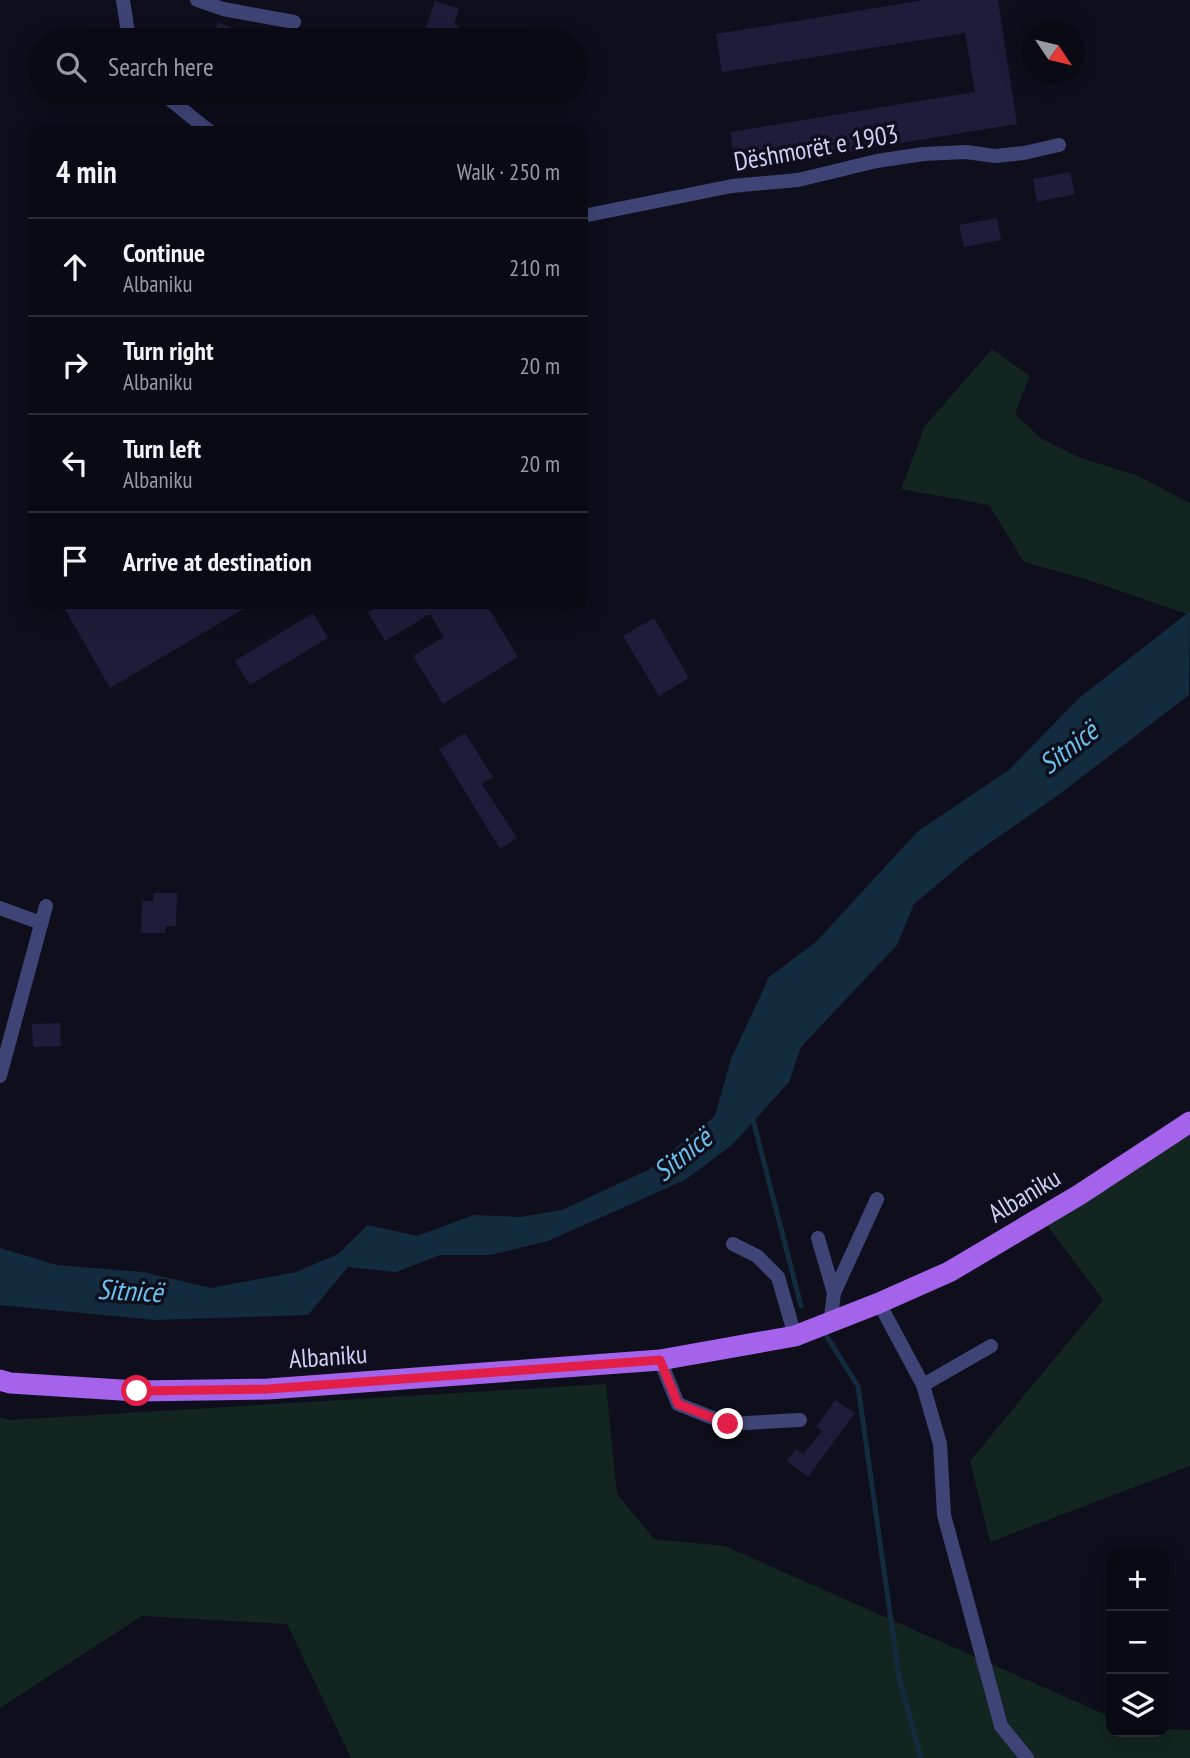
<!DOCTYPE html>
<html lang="en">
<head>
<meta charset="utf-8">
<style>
  body { margin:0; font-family:"PT Sans Narrow",sans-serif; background:#13131e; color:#f1f3f6 }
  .controls { position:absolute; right:21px; bottom:21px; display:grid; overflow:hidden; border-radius:14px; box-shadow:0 7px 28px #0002 }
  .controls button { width:63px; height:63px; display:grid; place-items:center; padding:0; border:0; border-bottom:2px solid #2a2b34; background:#0a0a15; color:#f1f3f6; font:35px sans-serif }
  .compass { position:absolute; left:1022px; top:21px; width:63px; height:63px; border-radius:50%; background:#0a0a15; box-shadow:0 7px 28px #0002; rotate:125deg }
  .stop { position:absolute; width:21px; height:21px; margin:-16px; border:5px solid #e11d48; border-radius:50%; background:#fff }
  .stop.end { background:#e11d48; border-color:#fff; box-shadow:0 2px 7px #0008 }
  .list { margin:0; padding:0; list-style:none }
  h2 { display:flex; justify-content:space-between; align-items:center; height:91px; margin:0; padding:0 28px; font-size:30px }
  h2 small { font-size:23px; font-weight:400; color:#999aa0 }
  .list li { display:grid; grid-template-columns:46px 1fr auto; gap:21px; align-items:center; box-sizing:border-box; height:98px; padding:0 28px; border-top:2px solid #2a2b34 }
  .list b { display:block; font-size:26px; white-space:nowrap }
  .list p { margin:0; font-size:23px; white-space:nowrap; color:#999aa0 }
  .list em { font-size:23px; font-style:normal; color:#999aa0 }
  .icon { flex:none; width:38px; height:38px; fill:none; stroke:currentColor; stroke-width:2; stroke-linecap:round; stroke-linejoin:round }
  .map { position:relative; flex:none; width:1190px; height:1758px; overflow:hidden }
  .search { position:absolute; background:#0a0a15; box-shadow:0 7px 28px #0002; left:28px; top:28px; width:560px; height:77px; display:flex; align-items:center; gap:18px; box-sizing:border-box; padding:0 24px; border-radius:38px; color:#999aa0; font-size:26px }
  .panel { position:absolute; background:#0a0a15; box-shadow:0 7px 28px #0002; left:28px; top:126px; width:560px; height:483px; border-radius:14px }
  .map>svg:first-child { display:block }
  .green { fill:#122521 }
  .water { fill:#132b3f }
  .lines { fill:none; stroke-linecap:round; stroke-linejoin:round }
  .stream { stroke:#132b3f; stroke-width:5 }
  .building { fill:#1e1c3a }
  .street { stroke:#3e4475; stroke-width:14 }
  .primary { stroke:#a563eb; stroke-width:21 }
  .route { stroke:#e11d48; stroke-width:9 }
  .labels { text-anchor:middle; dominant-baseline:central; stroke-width:7; stroke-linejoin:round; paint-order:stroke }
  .street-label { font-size:26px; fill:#ced0f9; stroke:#0e0e1c }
  .water-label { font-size:28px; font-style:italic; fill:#69c2ec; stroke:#0e0e1c }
</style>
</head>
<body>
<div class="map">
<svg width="1190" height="1758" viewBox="0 0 1190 1758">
  <rect width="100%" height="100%" fill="#0e0e1c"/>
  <!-- green -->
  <g class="green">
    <path d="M992,349L1030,376L1015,414L1042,439L1078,457L1136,475L1190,503V611L1187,614L1088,580L1024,562L989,505L901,489L925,426Z"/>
    <path d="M1190,1135V1466L990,1542L970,1461L1103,1300L1046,1224Z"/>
    <path d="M606,1384L617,1494L654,1539L725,1546L1111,1717V1732H1164V1729L1190,1730V1758H351L287,1624L142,1616L0,1708V1417L10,1420Z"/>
  </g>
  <!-- water -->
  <path class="water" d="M1190,611L1189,695L1057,796L970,857L914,904L897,945L801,1047L789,1082L732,1145L685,1180L548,1241L490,1255H440L396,1272L348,1267L308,1315L154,1320L0,1305V1248L57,1265L143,1272L211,1288L296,1272L338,1254L368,1225L417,1236L474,1215L521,1217L562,1210L648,1170L715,1116L731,1059L769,977L816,942L918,831L1009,770L1079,698Z"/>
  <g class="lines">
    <!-- stream -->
    <g class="stream">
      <path d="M752,1116L801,1306"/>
      <path d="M824,1332L858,1386L899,1677L921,1758"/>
    </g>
  </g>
  <!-- building -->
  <g class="building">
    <path d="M924,0H998L1017,124L736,170L730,132L975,92L965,33L722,72L716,34Z"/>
    <path d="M435,1L459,9L454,24L459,26L455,40L425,31Z"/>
    <path d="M218,22L262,40H211Z"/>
    <path d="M1070,172L1075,194L1037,202L1033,179Z"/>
    <path d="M997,218L1001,240L964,247L959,225Z"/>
    <path d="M62,604H252L110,688Z"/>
    <path d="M382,604H486L518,657L443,704L413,656L444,637L430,614L385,641L368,612Z"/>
    <path d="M313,613L328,638L250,685L235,661Z"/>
    <path d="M654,618L689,678L659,696L623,636Z"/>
    <path d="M465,733L493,777L482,784L517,838L500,849L439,749Z"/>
    <path d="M154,893H177L176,926H166L165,933H141L142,901H154Z"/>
    <path d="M60,1023L61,1046L33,1047L32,1024Z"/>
    <path d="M835,1400L855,1413L808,1477L787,1461L796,1449L803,1454L822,1431L816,1427Z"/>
  </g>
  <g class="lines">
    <!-- street -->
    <g class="street">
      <path d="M123,0L129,40"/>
      <path d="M197,0L223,9L294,22"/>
      <path d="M162,93L209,131"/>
      <path d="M583,216L732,186L798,180L877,161L923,154L966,152L995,156L1024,153L1059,145"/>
      <path d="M0,908L41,923"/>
      <path d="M0,1076L46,906"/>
      <path d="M818,1238L834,1293"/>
      <path d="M733,1244L757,1256L778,1277L795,1336"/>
      <path d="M879,1303L923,1385L991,1346"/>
      <path d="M830,1324L834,1293L877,1199"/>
      <path d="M660,1360L678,1404L728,1424L800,1420"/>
      <path d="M923,1385L940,1444L944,1515L1001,1726L1027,1758"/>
    </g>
    <!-- primary -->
    <path class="primary" d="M0,1380L10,1383L137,1391L268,1389L660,1360L795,1336L879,1303L949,1272L1079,1195L1190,1122"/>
  </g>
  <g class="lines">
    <!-- route -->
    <path class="route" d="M137,1391L268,1389L660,1360L678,1404L728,1424"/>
  </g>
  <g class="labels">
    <!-- street labels -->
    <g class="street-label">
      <text transform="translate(816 147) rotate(-10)">Dëshmorët e 1903</text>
      <text transform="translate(1024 1195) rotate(-31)">Albaniku</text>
      <text transform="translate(328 1356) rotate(-4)">Albaniku</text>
    </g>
    <!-- water labels -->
    <g class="water-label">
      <text transform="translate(1068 747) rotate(-38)">Sitnicë</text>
      <text transform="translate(682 1154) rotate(-39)">Sitnicë</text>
      <text transform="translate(130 1290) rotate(3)">Sitnicë</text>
    </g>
  </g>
</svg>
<div class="controls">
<button>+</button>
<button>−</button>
<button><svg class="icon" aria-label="layers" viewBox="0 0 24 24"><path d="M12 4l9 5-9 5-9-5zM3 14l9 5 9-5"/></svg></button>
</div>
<svg class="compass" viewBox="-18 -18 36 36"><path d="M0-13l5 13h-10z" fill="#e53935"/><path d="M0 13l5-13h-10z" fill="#999aa0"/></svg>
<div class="stop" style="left:137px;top:1391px"></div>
<div class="stop end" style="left:728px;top:1424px"></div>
<div class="search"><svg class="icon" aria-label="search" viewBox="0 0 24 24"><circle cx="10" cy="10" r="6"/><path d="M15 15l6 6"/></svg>Search here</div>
<section class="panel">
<h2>4 min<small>Walk · 250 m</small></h2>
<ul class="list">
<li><svg class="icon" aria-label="ahead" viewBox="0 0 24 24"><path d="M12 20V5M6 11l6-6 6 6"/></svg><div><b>Continue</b><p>Albaniku</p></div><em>210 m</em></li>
<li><svg class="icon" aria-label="right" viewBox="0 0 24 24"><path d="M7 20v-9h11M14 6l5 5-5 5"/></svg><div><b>Turn right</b><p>Albaniku</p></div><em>20 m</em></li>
<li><svg class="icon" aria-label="left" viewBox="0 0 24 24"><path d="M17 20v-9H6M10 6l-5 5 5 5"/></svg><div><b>Turn left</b><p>Albaniku</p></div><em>20 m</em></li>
<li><svg class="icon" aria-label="arrive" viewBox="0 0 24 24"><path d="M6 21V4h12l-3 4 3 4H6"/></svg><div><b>Arrive at destination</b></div></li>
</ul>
</section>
</div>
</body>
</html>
